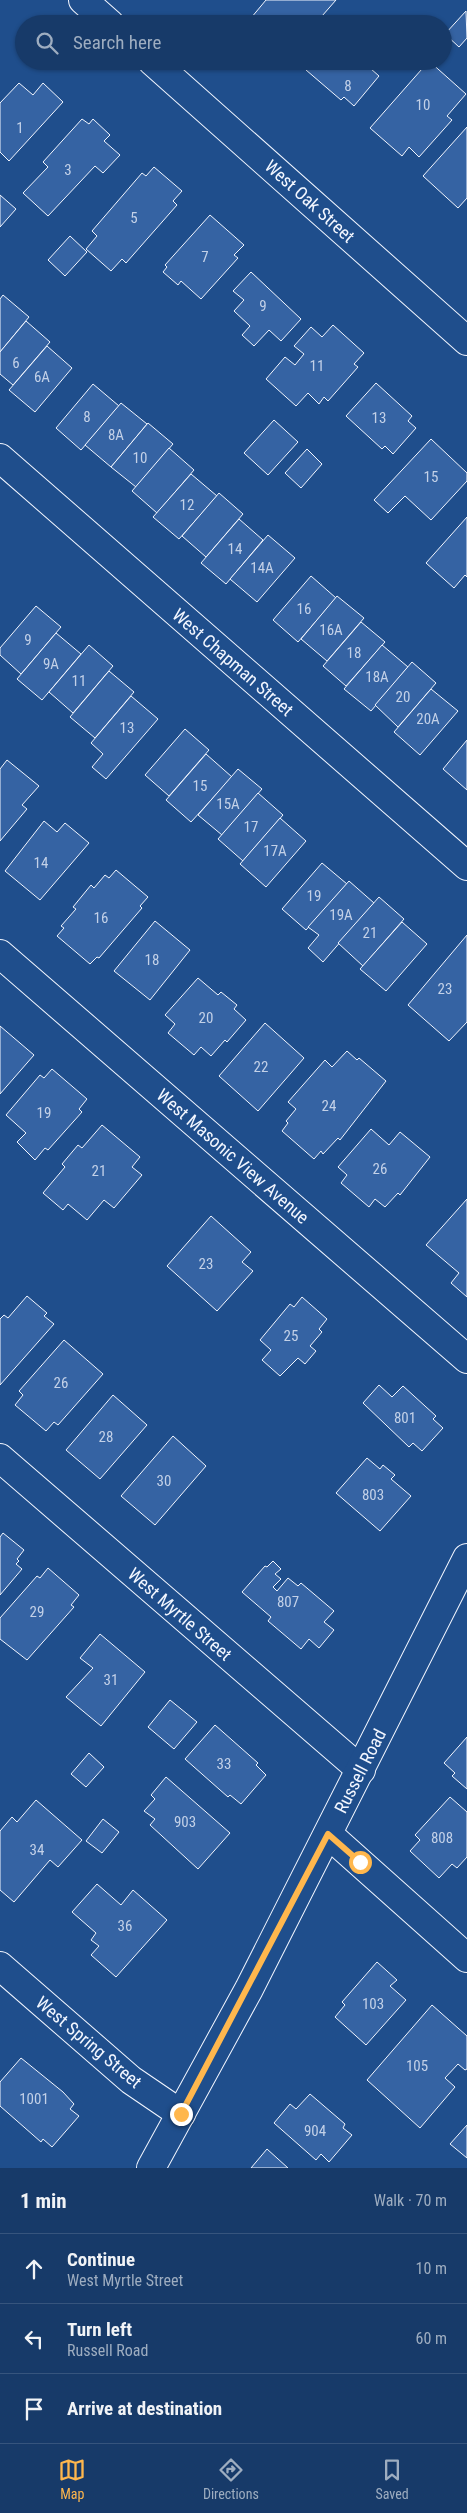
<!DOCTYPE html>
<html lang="en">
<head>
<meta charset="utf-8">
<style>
  body { margin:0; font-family:"Roboto Condensed",sans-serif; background:#244571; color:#f1f3f6 }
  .stop { position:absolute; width:15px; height:15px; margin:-11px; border:4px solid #ffb74d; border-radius:50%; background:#fff }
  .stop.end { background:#ffb74d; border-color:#fff; box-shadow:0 1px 5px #0008 }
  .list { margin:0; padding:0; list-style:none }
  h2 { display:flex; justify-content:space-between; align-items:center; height:65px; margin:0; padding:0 20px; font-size:21px }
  h2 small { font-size:16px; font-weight:400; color:#9eadc0 }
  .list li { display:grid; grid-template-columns:32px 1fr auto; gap:15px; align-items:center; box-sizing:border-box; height:70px; padding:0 20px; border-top:1px solid #36547d }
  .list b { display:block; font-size:19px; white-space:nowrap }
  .list p { margin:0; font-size:16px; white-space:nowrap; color:#9eadc0 }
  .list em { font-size:16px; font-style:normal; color:#9eadc0 }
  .icon { flex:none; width:28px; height:28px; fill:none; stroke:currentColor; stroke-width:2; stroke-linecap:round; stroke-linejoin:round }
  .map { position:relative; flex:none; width:467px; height:2168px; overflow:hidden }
  .search { position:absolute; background:#173a69; box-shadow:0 1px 4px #0004; left:15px; right:15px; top:15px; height:55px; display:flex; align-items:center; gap:12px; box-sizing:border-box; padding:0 18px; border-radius:28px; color:#9eadc0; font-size:19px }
  .sheet { height:275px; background:#173a69 }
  nav { display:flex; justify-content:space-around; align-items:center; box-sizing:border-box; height:70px; border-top:1px solid #36547d; background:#173a69; font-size:14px; color:#9eadc0 }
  nav a { display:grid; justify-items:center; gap:2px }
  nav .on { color:#ffb74d }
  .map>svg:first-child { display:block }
  .building { fill:#3563a3; stroke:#f2f6ff }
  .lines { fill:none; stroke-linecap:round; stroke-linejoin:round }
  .minor-casing { stroke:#f2f6ff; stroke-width:30 }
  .minor { stroke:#1f4e8c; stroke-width:28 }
  .route { stroke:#ffb74d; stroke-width:6 }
  .labels { text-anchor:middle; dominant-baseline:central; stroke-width:4; stroke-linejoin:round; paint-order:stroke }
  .number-label { font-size:15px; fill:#c3d1e8 }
  .street-label { font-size:18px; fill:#f2f6ff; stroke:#1f4e8c }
</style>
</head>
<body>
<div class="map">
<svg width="467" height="2168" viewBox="0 0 467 2168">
  <rect width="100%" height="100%" fill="#1f4e8c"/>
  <!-- building -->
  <g class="building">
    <path d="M266,0H336L315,24H246Z"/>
    <path d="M466,11L467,38L459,47L445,34Z"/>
    <path d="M313,61H362L379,76L354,106L344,97L341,100L306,70Z"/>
    <path d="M429,61L466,94L447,116L452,120L419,157L409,147L402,156L370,128Z"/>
    <path d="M19,83L33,95L43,83L63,102L9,161L0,152V103Z"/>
    <path d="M82,119L89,124L93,119L110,135L104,141L120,155L103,173L95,166L48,216L23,193L48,167L43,162Z"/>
    <path d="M467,127V198L458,208L423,176Z"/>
    <path d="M154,167L182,191L173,201L177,205L126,263L122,259L111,271L86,249L97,236L92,231L142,173L146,176Z"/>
    <path d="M0,195L16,209L0,227Z"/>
    <path d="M210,215L244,245L234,255L238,258L201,299L181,281L178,285L163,272L167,267L165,265Z"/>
    <path d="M70,236L87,252L65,276L48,260Z"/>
    <path d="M251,272L301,319L281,341L269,330L254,346L242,335L250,326L234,311L244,300L233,291Z"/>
    <path d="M3,295L29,317L0,352V299Z"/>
    <path d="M26,321L50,342L13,385L0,374V352Z"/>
    <path d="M333,325L364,353L354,364L358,367L328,401L324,397L319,404L308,393L296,406L266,379L285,357L295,365L304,354L294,346L311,327L322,337Z"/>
    <path d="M47,346L72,368L35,412L9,390Z"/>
    <path d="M376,383L412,416L408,421L416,428L393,454L385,446L382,449L346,416Z"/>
    <path d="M93,384L119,406L81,450L56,428Z"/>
    <path d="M121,403L147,424L111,467L85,445Z"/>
    <path d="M274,420L298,442L268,475L244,453Z"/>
    <path d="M148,423L173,444L136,487L111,467Z"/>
    <path d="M431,439L467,473V481L431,520L405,496L388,513L374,500Z"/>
    <path d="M169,448L194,470L157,513L132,491Z"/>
    <path d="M307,449L322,464L301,488L285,473Z"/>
    <path d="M191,474L217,496L179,539L153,517Z"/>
    <path d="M219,493L243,514L206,557L182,536Z"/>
    <path d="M467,517V577L465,575L454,588L426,563Z"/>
    <path d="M239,519L263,540L226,584L201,563Z"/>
    <path d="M268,535L295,558L257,602L230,579Z"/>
    <path d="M311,576L336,598L298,642L273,620Z"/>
    <path d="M337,596L364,618L327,661L301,639Z"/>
    <path d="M36,606L61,627L21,674L0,655V648Z"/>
    <path d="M361,622L385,642L346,686L323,666Z"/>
    <path d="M56,633L81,654L42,700L17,679Z"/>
    <path d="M89,645L113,666L73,713L49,692Z"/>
    <path d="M382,645L408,667L371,711L344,689Z"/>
    <path d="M412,662L436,683L398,727L375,705Z"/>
    <path d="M109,671L134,692L95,738L70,717Z"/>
    <path d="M431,689L458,711L420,755L394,732Z"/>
    <path d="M131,696L158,719L106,779L92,767L103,754L91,743Z"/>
    <path d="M185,729L209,750L169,796L145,775Z"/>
    <path d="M467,740V790L443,769Z"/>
    <path d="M206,754L232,777L191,822L166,800Z"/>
    <path d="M7,760L39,786L22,805L27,809L0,841V769Z"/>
    <path d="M238,769L262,789L222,835L198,815Z"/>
    <path d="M258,793L283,815L243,861L218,839Z"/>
    <path d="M280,818L306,841L266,887L240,864Z"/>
    <path d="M44,821L57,832L65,823L89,843L40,900L5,871Z"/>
    <path d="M322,863L347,884L306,930L282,909Z"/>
    <path d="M116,870L148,897L140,906L142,908L99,958L97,957L90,964L57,936L64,928L61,926L76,909L73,907L91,885L94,888L105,875L109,878Z"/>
    <path d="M349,881L374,903L323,962L308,948L319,935L308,927Z"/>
    <path d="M379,897L404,919L363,966L338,943Z"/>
    <path d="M155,921L190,950L150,1000L114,971Z"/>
    <path d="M402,922L427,944L386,991L360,969Z"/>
    <path d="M467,935V1022L449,1041L408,1005Z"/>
    <path d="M198,978L218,995L221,992L237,1005L234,1009L246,1020L227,1042L225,1040L211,1056L201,1047L194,1055L168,1033L175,1024L165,1015Z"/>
    <path d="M265,1023L304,1058L258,1111L219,1076Z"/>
    <path d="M0,1026L34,1055L0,1094Z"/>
    <path d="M347,1051L357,1060L359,1058L386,1081L340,1140L338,1138L323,1154L321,1151L314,1159L282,1131L288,1123L286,1121L296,1109L288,1102L325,1060L332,1067Z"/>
    <path d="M52,1069L87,1099L79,1109L82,1112L48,1150L45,1148L35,1160L17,1142L26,1133L6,1115L40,1075L44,1078Z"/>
    <path d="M102,1125L140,1157L132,1167L142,1175L114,1208L104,1200L87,1220L68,1204L63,1210L43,1193L65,1167L62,1164L78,1145L82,1148Z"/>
    <path d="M371,1129L389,1145L400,1132L430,1157L400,1195L398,1193L385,1207L375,1199L369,1207L341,1183L347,1175L338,1167Z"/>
    <path d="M467,1199V1297L451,1283L459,1273L426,1245Z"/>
    <path d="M211,1216L251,1252L242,1262L253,1271L217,1311L167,1266Z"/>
    <path d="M27,1296L47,1313L44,1316L54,1324L0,1385V1319L4,1315L8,1318Z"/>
    <path d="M302,1297L327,1319L319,1329L322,1332L310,1346L316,1351L305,1364L298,1358L280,1376L262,1360L271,1350L260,1340L290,1304L294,1307Z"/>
    <path d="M64,1340L103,1374L58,1425L54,1422L46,1431L15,1405L23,1395L19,1391Z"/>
    <path d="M379,1385L392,1397L403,1386L436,1416L433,1419L443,1428L422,1451L413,1443L409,1447L363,1403Z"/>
    <path d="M113,1395L147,1425L100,1479L66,1450Z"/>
    <path d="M173,1436L206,1466L155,1525L121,1496Z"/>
    <path d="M367,1458L380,1469L383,1465L395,1475L391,1479L411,1496L380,1531L336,1493Z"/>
    <path d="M3,1533L24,1550L17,1559L19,1561L16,1564L22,1569L0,1595V1537Z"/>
    <path d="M273,1561L281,1569L275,1574L281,1579L273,1587L277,1591L288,1578L298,1586L301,1583L334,1611L324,1622L334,1630L319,1648L309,1639L301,1649L268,1621L271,1617L242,1592L265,1566L267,1567Z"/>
    <path d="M48,1568L79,1595L71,1605L74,1607L27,1660L0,1639V1618L37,1576L40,1578Z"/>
    <path d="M100,1634L145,1672L101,1726L66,1697L93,1668L80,1658Z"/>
    <path d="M170,1700L197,1722L174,1749L148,1727Z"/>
    <path d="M215,1725L258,1763L256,1765L266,1775L241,1804L230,1795L228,1797L185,1759Z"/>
    <path d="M467,1737V1789L452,1776L455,1773L444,1763Z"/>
    <path d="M89,1753L104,1767L86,1787L71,1774Z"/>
    <path d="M166,1777L230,1833L198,1869L150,1825L155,1819L144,1811L155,1799L151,1795Z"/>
    <path d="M450,1797L467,1812V1857L457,1868L452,1864L439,1878L410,1851L420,1840L415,1835Z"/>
    <path d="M36,1800L82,1840L58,1867L50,1860L14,1902L0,1890V1831L12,1817L17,1822Z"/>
    <path d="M103,1819L119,1832L102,1853L86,1841Z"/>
    <path d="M97,1884L121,1905L133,1890L167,1920L116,1977L91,1955L99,1946L91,1940L96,1933L72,1912Z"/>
    <path d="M377,1962L397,1980L390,1986L406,2000L366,2045L335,2017L345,2005L342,2002Z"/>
    <path d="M432,2005L467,2036V2069L465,2070L458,2064L445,2078L455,2087L420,2128L367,2080Z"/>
    <path d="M21,2058L63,2092L74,2104L70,2109L79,2116L52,2147L43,2139L41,2142L0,2106V2082Z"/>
    <path d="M310,2094L345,2124L343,2128L352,2135L329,2162L321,2154L316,2160L274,2123L290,2104L296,2109Z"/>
    <path d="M467,2125V2158L450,2144Z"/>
    <path d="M267,2149L288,2168H251Z"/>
  </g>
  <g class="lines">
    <defs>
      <g id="minor">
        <path d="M83,0L110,24"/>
        <path d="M152,61L467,341"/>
        <path d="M0,458L467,866"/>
        <path d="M0,954L467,1359"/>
        <path d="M0,1458L361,1770"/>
        <path d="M328,1834L467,1958"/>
        <path d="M0,1966L131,2080L181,2114"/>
        <path d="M151,2168L249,1989L467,1558"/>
      </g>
    </defs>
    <!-- minor casing -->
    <use href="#minor" class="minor-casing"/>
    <!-- minor -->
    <use href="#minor" class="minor"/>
  </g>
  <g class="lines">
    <!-- route -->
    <path class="route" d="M181,2114L328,1834L360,1862"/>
  </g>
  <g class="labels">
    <!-- number labels -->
    <g class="number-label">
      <text x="348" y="86">8</text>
      <text x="423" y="105">10</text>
      <text x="20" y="128">1</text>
      <text x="68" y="170">3</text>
      <text x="134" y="218">5</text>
      <text x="205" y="257">7</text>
      <text x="263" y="306">9</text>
      <text x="16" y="363">6</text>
      <text x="317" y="366">11</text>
      <text x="42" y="377">6A</text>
      <text x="87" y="417">8</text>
      <text x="379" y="418">13</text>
      <text x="116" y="435">8A</text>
      <text x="140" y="458">10</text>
      <text x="431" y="477">15</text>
      <text x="187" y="505">12</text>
      <text x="235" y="549">14</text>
      <text x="262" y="568">14A</text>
      <text x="304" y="609">16</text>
      <text x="331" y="630">16A</text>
      <text x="28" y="640">9</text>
      <text x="354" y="653">18</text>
      <text x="51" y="664">9A</text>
      <text x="377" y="677">18A</text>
      <text x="79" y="681">11</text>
      <text x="403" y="697">20</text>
      <text x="428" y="719">20A</text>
      <text x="127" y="728">13</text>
      <text x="200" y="786">15</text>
      <text x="228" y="804">15A</text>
      <text x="251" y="827">17</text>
      <text x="275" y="851">17A</text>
      <text x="41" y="863">14</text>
      <text x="314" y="896">19</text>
      <text x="341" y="915">19A</text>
      <text x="101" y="918">16</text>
      <text x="370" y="933">21</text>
      <text x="152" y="960">18</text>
      <text x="445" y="989">23</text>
      <text x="206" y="1018">20</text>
      <text x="261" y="1067">22</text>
      <text x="329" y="1106">24</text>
      <text x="44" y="1113">19</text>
      <text x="380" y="1169">26</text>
      <text x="99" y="1171">21</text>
      <text x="206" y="1264">23</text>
      <text x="291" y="1336">25</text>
      <text x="61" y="1383">26</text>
      <text x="405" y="1418">801</text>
      <text x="106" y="1437">28</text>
      <text x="164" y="1481">30</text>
      <text x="373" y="1495">803</text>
      <text x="288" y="1602">807</text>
      <text x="37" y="1612">29</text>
      <text x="111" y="1680">31</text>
      <text x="224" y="1764">33</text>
      <text x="185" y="1822">903</text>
      <text x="442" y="1838">808</text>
      <text x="37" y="1850">34</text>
      <text x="125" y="1926">36</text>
      <text x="373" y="2004">103</text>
      <text x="417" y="2066">105</text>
      <text x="34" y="2099">1001</text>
      <text x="315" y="2131">904</text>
    </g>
    <!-- street labels -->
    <g class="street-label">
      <text transform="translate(310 201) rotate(42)">West Oak Street</text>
      <text transform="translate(233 662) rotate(41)">West Chapman Street</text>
      <text transform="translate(233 1156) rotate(41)">West Masonic View Avenue</text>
      <text transform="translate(180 1614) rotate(41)">West Myrtle Street</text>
      <text transform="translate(360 1771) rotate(-63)">Russell Road</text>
      <text transform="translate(89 2042) rotate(40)">West Spring Street</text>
    </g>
  </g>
</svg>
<div class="stop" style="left:360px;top:1862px"></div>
<div class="stop end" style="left:181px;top:2114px"></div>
<div class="search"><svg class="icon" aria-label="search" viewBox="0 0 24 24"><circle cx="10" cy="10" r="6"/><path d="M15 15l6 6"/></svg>Search here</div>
</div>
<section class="sheet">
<h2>1 min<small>Walk · 70 m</small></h2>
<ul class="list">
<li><svg class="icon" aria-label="ahead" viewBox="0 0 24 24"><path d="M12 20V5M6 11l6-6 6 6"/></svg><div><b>Continue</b><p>West Myrtle Street</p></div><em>10 m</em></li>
<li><svg class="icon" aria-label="left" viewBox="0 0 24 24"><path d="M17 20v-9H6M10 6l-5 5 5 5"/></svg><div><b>Turn left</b><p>Russell Road</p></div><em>60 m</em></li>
<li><svg class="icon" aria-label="arrive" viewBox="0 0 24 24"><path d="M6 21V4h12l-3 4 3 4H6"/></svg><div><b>Arrive at destination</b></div></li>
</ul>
</section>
<nav>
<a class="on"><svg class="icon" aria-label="map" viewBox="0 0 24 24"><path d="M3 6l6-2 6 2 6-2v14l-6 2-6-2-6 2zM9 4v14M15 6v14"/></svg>Map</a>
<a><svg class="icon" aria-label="directions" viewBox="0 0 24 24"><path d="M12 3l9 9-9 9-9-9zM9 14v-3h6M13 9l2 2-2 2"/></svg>Directions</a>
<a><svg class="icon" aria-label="saved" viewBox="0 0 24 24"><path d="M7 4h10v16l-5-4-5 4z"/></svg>Saved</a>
</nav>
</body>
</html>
